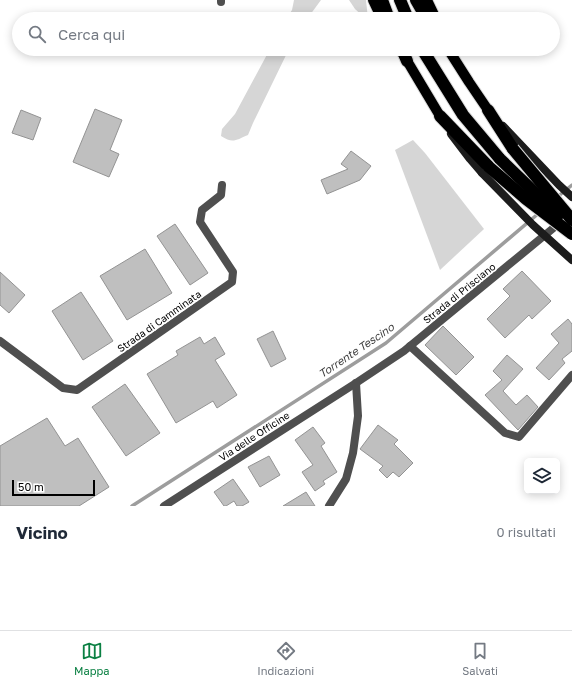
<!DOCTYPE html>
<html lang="it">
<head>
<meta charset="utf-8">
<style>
  body { margin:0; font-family:"Golos Text",sans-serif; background:#f6f6f7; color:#1f2937 }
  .controls { position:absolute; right:12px; bottom:12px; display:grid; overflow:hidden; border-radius:6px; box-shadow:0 2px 10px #0003 }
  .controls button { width:36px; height:36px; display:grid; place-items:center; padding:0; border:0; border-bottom:1px solid #e0e1e3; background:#fff; color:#1f2937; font:20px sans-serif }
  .scale { position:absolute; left:12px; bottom:10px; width:83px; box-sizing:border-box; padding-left:4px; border:2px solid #000; border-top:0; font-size:11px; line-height:14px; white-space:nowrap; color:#000; -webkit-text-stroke:3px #fff; paint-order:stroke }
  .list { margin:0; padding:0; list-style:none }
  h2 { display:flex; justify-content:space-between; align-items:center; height:52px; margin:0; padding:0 16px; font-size:17px }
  h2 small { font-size:13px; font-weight:400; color:#747a83 }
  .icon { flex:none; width:22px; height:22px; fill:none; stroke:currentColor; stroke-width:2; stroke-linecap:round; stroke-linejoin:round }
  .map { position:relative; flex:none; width:572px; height:506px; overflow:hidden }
  .search { position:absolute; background:#fff; box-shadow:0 2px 10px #0003; left:12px; right:12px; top:12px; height:44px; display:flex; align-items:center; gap:10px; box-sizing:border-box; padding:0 14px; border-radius:22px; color:#747a83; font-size:15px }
  .sheet { height:124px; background:#fff }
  nav { display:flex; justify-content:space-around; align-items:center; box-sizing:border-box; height:56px; border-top:1px solid #e0e1e3; background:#fff; font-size:11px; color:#747a83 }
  nav a { display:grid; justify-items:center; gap:2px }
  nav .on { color:#0b8043 }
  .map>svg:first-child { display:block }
  .green { fill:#d6d6d6 }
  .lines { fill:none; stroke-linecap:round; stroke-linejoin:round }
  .stream { stroke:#9d9d9d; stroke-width:3.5 }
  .building { fill:#bfbfbf; stroke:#939393 }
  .primary-casing { stroke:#dbdbdb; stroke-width:12 }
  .highway-casing { stroke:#dbdbdb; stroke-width:14 }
  .street { stroke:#4f4f4f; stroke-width:8 }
  .secondary { stroke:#1c1c1c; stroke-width:8 }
  .primary { stroke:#000; stroke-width:10 }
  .highway { stroke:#000; stroke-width:12 }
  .highway-bridge-casing { stroke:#dbdbdb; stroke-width:14; stroke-linecap:butt }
  .secondary-bridge { stroke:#1c1c1c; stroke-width:8 }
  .highway-bridge { stroke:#000; stroke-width:12 }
  .labels { text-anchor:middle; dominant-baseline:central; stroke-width:3.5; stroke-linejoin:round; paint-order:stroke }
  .street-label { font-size:10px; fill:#000; stroke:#fff }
  .water-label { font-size:11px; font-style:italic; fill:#3e3e3e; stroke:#fff }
</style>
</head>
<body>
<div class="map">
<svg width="572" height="506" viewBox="0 0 572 506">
  <rect width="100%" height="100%" fill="#fff"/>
  <!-- green -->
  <g class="green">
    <path d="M294,0H321L307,19H286L292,10Z"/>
    <path d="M349,0H366L368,19H366L355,9Z"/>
    <path d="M270,49H289L253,123L248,135C236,140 233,144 221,136L222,129L235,114Z"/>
    <path d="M413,140L425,153L484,229L440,270L395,150Z"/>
  </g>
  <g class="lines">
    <!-- stream -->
    <g class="stream">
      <path d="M556,198L572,185"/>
      <path d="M132,506L386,343L539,213"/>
    </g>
  </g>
  <!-- building -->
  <g class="building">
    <path d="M95,109L122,120L110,150L119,154L109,177L73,162Z"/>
    <path d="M21,110L41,118L33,140L12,133Z"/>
    <path d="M351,151L371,166L360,180L327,194L321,180L348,169L341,164Z"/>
    <path d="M175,224L208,273L190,285L157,236Z"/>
    <path d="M145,249L172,293L127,320L100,276Z"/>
    <path d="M522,271L551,301L532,319L529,315L505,338L487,319L510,296L503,289Z"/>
    <path d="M0,272L25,295L9,313L0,305Z"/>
    <path d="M81,292L113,341L83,360L52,311Z"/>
    <path d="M568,319L572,324V351L562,359L565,363L549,380L536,368L559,343L551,334Z"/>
    <path d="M443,326L474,357L456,375L425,345Z"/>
    <path d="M273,331L286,359L271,367L257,339Z"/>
    <path d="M200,337L204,344L215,337L225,354L215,360L237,395L217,408L213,401L176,423L147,374L178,355L176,351Z"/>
    <path d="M507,355L523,369L503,391L516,405L527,395L538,407L518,430L485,395L502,380L493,371Z"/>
    <path d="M125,384L160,433L126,456L92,407Z"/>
    <path d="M47,418L65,446L78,438L109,487L79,506H0V446Z"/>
    <path d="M378,425L398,440L394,444L413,463L399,477L393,472L387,478L379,470L383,466L360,449Z"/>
    <path d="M313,427L325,443L321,446L337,472L323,481L325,484L315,491L302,472L313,465L295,440Z"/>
    <path d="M269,456L280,475L260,487L248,467Z"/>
    <path d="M233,479L249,502L242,506H237L234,501L226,506H224L214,492Z"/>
    <path d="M306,492L315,506H283Z"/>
  </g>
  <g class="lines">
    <defs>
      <g id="primary">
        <path d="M373,0L382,19"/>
        <path d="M427,0L436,19"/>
        <path d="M448,49L469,82L488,110"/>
        <path d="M403,54L440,116"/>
      </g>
      <g id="highway">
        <path d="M382,0L389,19"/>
        <path d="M400,0L408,19"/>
        <path d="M416,0L427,19"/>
        <path d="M402,49L407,61"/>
        <path d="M422,49L463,115L500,159"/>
        <path d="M448,49L449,50"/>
        <path d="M488,110L513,149"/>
        <path d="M440,116L489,167"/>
      </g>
    </defs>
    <!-- primary casing -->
    <use href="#primary" class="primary-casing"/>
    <!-- highway casing -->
    <use href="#highway" class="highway-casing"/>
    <!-- street -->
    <g class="street">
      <path d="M221,0V2"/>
      <path d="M0,341L63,388L77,390L232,282L233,272L200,222L202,210L221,195L222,185"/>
      <path d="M410,346L505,433L519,437L572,375"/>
      <path d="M164,506L356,383L404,351L562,221"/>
      <path d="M329,506L346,479L353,453L358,416L356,383"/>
    </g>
    <!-- secondary -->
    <g class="secondary">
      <path d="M503,126L559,185L572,197"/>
      <path d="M451,134L470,159L482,173"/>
    </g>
    <!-- primary -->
    <use href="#primary" class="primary"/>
    <!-- highway -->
    <use href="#highway" class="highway"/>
    <defs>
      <g id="highway-bridge">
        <path d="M513,149L572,220"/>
        <path d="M500,159L558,215"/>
        <path d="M489,167L526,199L572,234"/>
      </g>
    </defs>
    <!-- highway-bridge casing -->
    <use href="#highway-bridge" class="highway-bridge-casing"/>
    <!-- secondary-bridge -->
    <path class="secondary-bridge" d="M482,173L533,225L572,260"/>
    <!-- highway-bridge -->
    <use href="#highway-bridge" class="highway-bridge"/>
  </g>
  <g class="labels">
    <!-- street labels -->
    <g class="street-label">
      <text transform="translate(459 293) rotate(-39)">Strada di Prisciano</text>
      <text transform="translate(159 321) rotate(-35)">Strada di Camminata</text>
      <text transform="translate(254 436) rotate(-33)">Via delle Officine</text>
    </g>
    <!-- water labels -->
    <g class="water-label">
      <text transform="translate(356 350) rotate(-34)">Torrente Tescino</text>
    </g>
  </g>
</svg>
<div class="controls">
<button><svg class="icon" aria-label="layers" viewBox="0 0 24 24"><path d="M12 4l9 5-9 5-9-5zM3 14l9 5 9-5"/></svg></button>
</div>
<div class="scale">50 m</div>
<div class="search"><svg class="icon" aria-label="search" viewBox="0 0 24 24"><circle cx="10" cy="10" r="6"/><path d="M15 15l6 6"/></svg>Cerca qui</div>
</div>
<section class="sheet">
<h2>Vicino<small>0 risultati</small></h2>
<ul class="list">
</ul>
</section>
<nav>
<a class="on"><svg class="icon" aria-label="map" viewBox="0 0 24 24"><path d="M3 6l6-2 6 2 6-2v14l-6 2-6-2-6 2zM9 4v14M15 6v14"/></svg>Mappa</a>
<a><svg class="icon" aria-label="directions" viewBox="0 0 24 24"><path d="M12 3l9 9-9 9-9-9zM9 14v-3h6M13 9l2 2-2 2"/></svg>Indicazioni</a>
<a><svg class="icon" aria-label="saved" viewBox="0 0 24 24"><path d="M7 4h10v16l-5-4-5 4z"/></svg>Salvati</a>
</nav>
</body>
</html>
